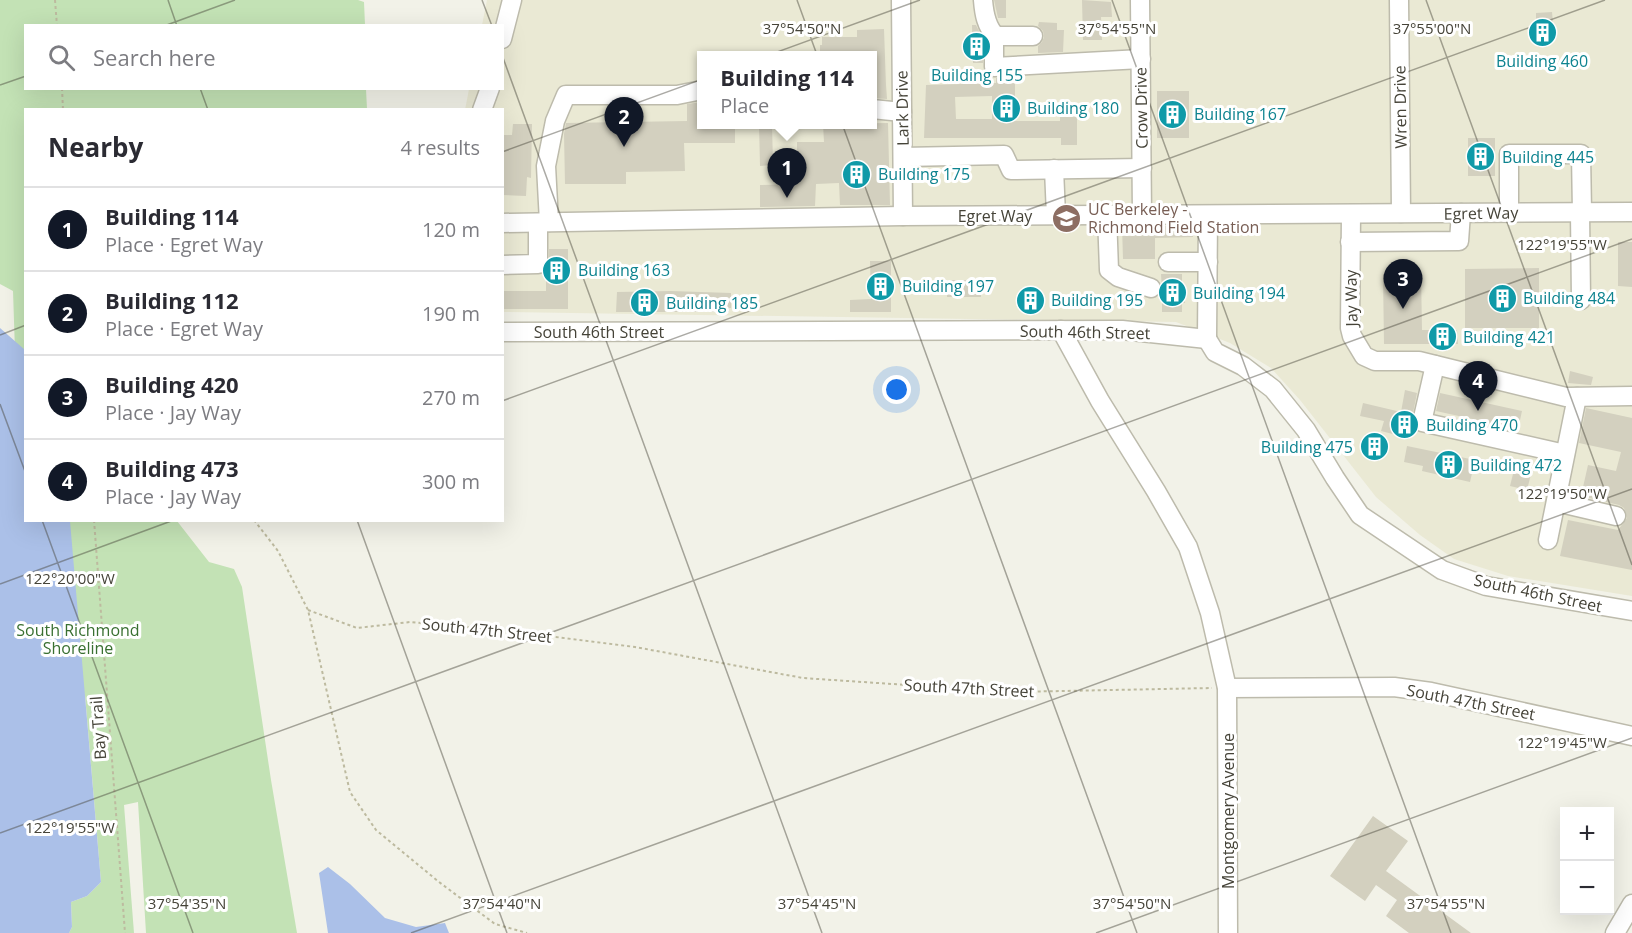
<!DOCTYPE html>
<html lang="en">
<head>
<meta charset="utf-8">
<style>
  body { margin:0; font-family:"Open Sans",sans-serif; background:#f7f7f7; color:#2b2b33 }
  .controls { position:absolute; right:18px; bottom:18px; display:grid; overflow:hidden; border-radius:0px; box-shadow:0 6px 24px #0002 }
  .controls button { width:54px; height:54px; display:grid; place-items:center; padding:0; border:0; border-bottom:2px solid #e1e1e2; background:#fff; color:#2b2b33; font:30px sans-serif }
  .you { position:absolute; left:897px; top:390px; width:21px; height:21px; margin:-15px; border:4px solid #fff; border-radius:50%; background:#1a73e8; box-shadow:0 0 0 9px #1a73e833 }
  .badge { display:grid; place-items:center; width:39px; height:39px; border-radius:50%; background:#111827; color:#fff; font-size:20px; font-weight:700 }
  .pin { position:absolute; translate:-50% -50px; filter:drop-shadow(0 2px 3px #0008) }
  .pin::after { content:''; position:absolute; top:32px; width:21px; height:18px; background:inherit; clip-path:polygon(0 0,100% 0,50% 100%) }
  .popup { position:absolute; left:697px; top:51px; width:180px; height:78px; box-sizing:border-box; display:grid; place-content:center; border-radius:0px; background:#fff; filter:drop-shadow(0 2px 4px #0005); font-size:20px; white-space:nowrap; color:#7c7c81 }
  .popup b { font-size:22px; color:#2b2b33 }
  .popup::after { content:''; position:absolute; left:50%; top:100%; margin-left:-12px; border:12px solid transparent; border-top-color:#fff }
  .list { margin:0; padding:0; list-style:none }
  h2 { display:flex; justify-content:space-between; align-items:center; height:78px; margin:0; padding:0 24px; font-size:26px }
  h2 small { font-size:20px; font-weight:400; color:#7c7c81 }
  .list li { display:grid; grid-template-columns:39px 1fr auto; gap:18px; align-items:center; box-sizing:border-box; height:84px; padding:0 24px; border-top:2px solid #e1e1e2 }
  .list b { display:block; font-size:22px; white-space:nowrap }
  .list p { margin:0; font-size:20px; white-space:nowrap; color:#7c7c81 }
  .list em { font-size:20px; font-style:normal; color:#7c7c81 }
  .icon { flex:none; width:33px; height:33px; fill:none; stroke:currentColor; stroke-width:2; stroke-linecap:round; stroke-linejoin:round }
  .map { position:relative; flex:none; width:1632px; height:933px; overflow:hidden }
  .search { position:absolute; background:#fff; box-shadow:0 6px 24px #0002; left:24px; top:24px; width:480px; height:66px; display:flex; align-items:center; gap:15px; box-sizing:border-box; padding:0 21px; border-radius:0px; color:#7c7c81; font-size:22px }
  .panel { position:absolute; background:#fff; box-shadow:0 6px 24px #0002; left:24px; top:108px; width:480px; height:414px; border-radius:0px }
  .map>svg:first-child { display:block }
  .education { fill:#eae9d4; fill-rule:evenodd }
  .green { fill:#c3e2b5 }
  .water { fill:#abc0e8 }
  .building { fill:#d3d0bf; fill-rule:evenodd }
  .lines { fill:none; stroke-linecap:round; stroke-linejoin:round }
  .minor-casing { stroke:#bdbbac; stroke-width:21 }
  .path { stroke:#bdba9f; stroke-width:2; stroke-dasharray:3 3; stroke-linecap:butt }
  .minor { stroke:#fff; stroke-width:18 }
  .ticks { fill:none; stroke:#454338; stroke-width:1.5; stroke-opacity:0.45 }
  .labels { text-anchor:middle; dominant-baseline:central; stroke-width:6; stroke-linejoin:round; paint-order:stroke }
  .culture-label { font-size:16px; fill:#0d838f; stroke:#fff; text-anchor:start }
  .street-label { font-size:16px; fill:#454338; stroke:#fff }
  .education-label { font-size:16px; fill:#785e54; stroke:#fff; text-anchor:start }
  .park-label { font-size:16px; fill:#397031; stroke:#fff }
  .ticks-label { font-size:15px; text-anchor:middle; fill:#454338; stroke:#fff; stroke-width:6; stroke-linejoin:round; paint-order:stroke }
</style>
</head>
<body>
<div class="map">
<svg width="1632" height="933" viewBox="0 0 1632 933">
  <rect width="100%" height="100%" fill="#f2f2e8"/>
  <!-- education -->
  <path class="education" d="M487,0H1632V596L1508,576L1454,559L1420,535L1376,497L1300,400L1271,368L1230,343L1176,322L503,312L502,110H465L469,89L502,88V26L482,25ZM702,56H872V124H702Z"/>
  <!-- green -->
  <path class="green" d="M0,0H358L364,2L365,25L26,26V88L366,89L367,109L26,110V520L177,521L209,562L234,569L242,587L271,780L297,933H146L138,802L124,805L134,933H69L72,927L71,902L87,896L101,882L85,695L27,714L13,291L0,284Z"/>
  <!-- water -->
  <g class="water">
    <path d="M0,328L25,350L26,520L70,521L101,882L87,896L71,902L72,927L69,933H0Z"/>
    <path d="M328,867L350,884L385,918L416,927L445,923L449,933H328L319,873Z"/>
  </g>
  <!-- building -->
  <g class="building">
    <path d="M994,0H1006V18H998Z"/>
    <path d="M1082,0L1111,2L1112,17H1101L1102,40H1083Z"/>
    <path d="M1552,12L1553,23H1547V43H1536V13Z"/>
    <path d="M1039,22L1057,23V30H1064L1063,52L1038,53V46L1042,42L1044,37L1043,31L1038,26Z"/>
    <path d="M972,25H976L982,37L983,63H973Z"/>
    <path d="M884,29L886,85L887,99L873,98V56H820V45H822V37H857V30Z"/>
    <path d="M1015,77V121H1060V106H1077V145H1061V138H924L926,85L996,83V78ZM992,96V119H956L955,97Z"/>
    <rect x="1157" y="91" width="32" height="47"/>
    <path d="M702,102V124H735V143H684L685,171L626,172V184H565L564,134L566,123L687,121V104Z"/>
    <path d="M888,123L890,205H840L839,183L816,184L815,206L760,207V185L797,184V142H824L823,124Z"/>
    <path d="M513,124H532L531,178L527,177L526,196L502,195V135H512Z"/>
    <path d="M759,124H772L773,165L760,166Z"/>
    <rect x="1468" y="138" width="27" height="38"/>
    <path d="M1122,226H1193V237L1155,238V259H1123Z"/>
    <path d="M1618,242H1632V287L1618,286Z"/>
    <path d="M549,249H568V309H502V291H546V272L549,265Z"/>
    <path d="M870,261H891V312H850V300L871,299Z"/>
    <path d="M1539,268V328H1465V269Z"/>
    <path d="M1421,273L1422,330H1457L1458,344H1384L1383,274Z"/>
    <path d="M1161,274H1182V286H1185V303H1182V312H1162V300H1159L1162,291Z"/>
    <rect x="947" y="280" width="34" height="17"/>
    <path d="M671,291L731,293V308H729V312H616L617,292Z"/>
    <path d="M1039,292L1040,308H1021V293Z"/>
    <path d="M1570,371L1593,377L1591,385L1568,383Z"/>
    <path d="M1405,390L1417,393L1408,438L1381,431L1384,421L1360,416L1363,403L1401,412Z"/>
    <path d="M1440,393L1522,411L1518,429L1436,411Z"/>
    <path d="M1586,408L1632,418V570L1560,556L1568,520L1618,530L1627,518L1624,508L1619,505L1581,496L1588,465L1616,471L1621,452L1579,443Z"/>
    <path d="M1377,438L1382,452L1370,456L1365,443Z"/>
    <path d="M1407,446L1475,460L1470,482L1422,471L1423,466L1404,462Z"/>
    <path d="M1514,470L1531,474L1527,490L1510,486Z"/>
    <path d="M1373,816L1408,841L1386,871L1471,933H1409L1386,916L1397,900L1376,885L1365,901L1330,876Z"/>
  </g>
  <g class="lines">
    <defs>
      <g id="minor">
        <path d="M901,0L903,216"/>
        <path d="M983,0C984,13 986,27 996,36H1033"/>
        <path d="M1140,0L1142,215"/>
        <path d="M1399,0L1401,213"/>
        <path d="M994,34V67L1141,59"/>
        <path d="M502,39L512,0"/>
        <path d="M872,109L902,112"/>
        <path d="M482,110L490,88"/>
        <path d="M903,157L1004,155L1011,170L1142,168"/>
        <path d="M1054,169L1056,215"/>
        <path d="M1509,212V154H1581L1582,212"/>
        <path d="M1580,212L1581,300"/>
        <path d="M1351,214L1350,328L1352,336L1364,356L1375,361H1419L1566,397L1632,396"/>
        <path d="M1107,215L1109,270L1118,277L1151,288"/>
        <path d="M549,222L546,166L555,121L566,95H677L702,90"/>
        <path d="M502,223L903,216L1632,212"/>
        <path d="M1350,242L1459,241L1461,213"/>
        <path d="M1168,262H1208"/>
        <path d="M502,265L538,264V223"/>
        <path d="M1061,330L1100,401L1156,491L1188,547L1210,613L1227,688L1228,933"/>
        <path d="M502,332L1122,330L1207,339"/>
        <path d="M1207,339L1215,352L1243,366L1273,389L1306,430L1335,478L1360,515L1442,570L1486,586L1632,611"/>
        <path d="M1207,339L1208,216"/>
        <path d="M1435,365L1422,422L1565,454"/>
        <path d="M1556,502L1616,516"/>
        <path d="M1548,540L1577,397"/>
        <path d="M1227,688L1394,687L1431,692L1632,736"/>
        <path d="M1615,933L1632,904"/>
      </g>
    </defs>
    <!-- minor casing -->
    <use href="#minor" class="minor-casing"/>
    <!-- path -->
    <g class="path">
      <path d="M55,0L57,26"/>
      <path d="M62,88L63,110"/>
      <path d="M94,520L125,933"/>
      <path d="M254,520L278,551L308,610L350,792L376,830L439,882L495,924L527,933"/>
      <path d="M308,610L357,628L410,622L516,632L635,647L803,678L1012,692L1212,688"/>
    </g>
    <!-- minor -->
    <use href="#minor" class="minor"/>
  </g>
  <!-- ticks -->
  <path class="ticks" d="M168,0L177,26M482,0L492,26M797,0L1137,933M1112,0L1451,933M1426,0L1632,565M164,26L235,0M502,55L822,933M0,85L26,76M200,88L208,110M502,152L920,0M0,335L26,325M502,401L1605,0M0,404L26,474M42,520L193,933M357,520L507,933M0,584L174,520M0,833L1632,239M411,933L1632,489M1096,933L1632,738"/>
  <!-- icons -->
  <defs>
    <symbol id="building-disc" viewBox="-11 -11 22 22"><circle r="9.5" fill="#0f9aa8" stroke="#fff"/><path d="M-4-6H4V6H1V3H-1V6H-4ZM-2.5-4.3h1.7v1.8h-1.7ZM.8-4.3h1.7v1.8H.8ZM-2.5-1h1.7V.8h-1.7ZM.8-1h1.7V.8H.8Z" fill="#fff"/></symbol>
    <symbol id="university-disc" viewBox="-11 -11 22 22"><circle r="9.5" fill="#8d6e63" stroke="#fff"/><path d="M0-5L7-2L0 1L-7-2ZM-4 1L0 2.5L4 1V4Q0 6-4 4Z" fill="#fff"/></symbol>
  </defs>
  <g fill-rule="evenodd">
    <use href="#building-disc" x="1526" y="16" width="33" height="33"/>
    <use href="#building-disc" x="960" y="30" width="33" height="33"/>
    <use href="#building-disc" x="990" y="92" width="33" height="33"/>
    <use href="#building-disc" x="1156" y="98" width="33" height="33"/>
    <use href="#building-disc" x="1464" y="140" width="33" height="33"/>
    <use href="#building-disc" x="840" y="158" width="33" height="33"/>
    <use href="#university-disc" x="1050" y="202" width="33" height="33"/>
    <use href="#building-disc" x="540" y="254" width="33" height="33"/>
    <use href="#building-disc" x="864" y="270" width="33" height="33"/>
    <use href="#building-disc" x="1156" y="276" width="33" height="33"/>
    <use href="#building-disc" x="1486" y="282" width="33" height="33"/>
    <use href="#building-disc" x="1014" y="284" width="33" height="33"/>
    <use href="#building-disc" x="628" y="286" width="33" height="33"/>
    <use href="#building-disc" x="1426" y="320" width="33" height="33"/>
    <use href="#building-disc" x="1388" y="408" width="33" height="33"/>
    <use href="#building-disc" x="1358" y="430" width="33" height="33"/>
    <use href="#building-disc" x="1432" y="448" width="33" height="33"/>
  </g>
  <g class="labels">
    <!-- culture labels -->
    <g class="culture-label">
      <text x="1542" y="61" text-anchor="middle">Building 460</text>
      <text x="977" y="75" text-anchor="middle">Building 155</text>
      <text x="1027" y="108">Building 180</text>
      <text x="1194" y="114">Building 167</text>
      <text x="1502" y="157">Building 445</text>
      <text x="878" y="174">Building 175</text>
      <text x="578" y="270">Building 163</text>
      <text x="902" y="286">Building 197</text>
      <text x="1193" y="293">Building 194</text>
      <text x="1523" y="298">Building 484</text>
      <text x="1051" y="300">Building 195</text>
      <text x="666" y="303">Building 185</text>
      <text x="1463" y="337">Building 421</text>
      <text x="1426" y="425">Building 470</text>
      <text x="1353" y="447" text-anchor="end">Building 475</text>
      <text x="1470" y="465">Building 472</text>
    </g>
    <!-- street labels -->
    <g class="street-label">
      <text transform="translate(1400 107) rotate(-91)">Wren Drive</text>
      <text transform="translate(902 108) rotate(-91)">Lark Drive</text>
      <text transform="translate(1141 108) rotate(-91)">Crow Drive</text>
      <text transform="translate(1481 213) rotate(-1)">Egret Way</text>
      <text x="995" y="216">Egret Way</text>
      <text transform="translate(1351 298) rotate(-91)">Jay Way</text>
      <text x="599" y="332">South 46th Street</text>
      <text transform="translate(1085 332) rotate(1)">South 46th Street</text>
      <text transform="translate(1538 593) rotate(12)">South 46th Street</text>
      <text transform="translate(487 630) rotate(6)">South 47th Street</text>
      <text transform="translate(969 688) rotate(3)">South 47th Street</text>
      <text transform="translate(1471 702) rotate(11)">South 47th Street</text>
      <text transform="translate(98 728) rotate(-94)">Bay Trail</text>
      <text transform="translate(1228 811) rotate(-90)">Montgomery Avenue</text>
    </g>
    <!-- education labels -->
    <g class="education-label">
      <text x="1088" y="209">UC Berkeley -<tspan x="1088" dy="18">Richmond Field Station</tspan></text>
    </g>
    <!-- park labels -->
    <g class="park-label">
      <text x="78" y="630">South Richmond<tspan x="78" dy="18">Shoreline</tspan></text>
    </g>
  </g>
  <g class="ticks-label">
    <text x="1432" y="34">37°55'00"N</text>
    <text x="802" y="34">37°54'50"N</text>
    <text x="1117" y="34">37°54'55"N</text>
    <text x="1562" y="250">122°19'55"W</text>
    <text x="1562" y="499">122°19'50"W</text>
    <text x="70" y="584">122°20'00"W</text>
    <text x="1562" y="748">122°19'45"W</text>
    <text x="70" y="833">122°19'55"W</text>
    <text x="187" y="909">37°54'35"N</text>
    <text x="502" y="909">37°54'40"N</text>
    <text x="817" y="909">37°54'45"N</text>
    <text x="1132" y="909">37°54'50"N</text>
    <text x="1446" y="909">37°54'55"N</text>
  </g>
</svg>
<div class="controls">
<button>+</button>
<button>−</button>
</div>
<div class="you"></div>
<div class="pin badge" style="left:787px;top:198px">1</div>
<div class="popup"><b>Building 114</b>Place</div>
<div class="pin badge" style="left:624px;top:147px">2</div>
<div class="pin badge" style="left:1403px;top:309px">3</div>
<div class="pin badge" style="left:1478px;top:411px">4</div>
<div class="search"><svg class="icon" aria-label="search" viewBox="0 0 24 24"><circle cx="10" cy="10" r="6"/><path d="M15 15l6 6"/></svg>Search here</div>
<section class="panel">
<h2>Nearby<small>4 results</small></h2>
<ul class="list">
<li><span class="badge">1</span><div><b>Building 114</b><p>Place · Egret Way</p></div><em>120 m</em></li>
<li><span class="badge">2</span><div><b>Building 112</b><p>Place · Egret Way</p></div><em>190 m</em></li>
<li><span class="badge">3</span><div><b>Building 420</b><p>Place · Jay Way</p></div><em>270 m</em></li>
<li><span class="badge">4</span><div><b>Building 473</b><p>Place · Jay Way</p></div><em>300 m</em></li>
</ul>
</section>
</div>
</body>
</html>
